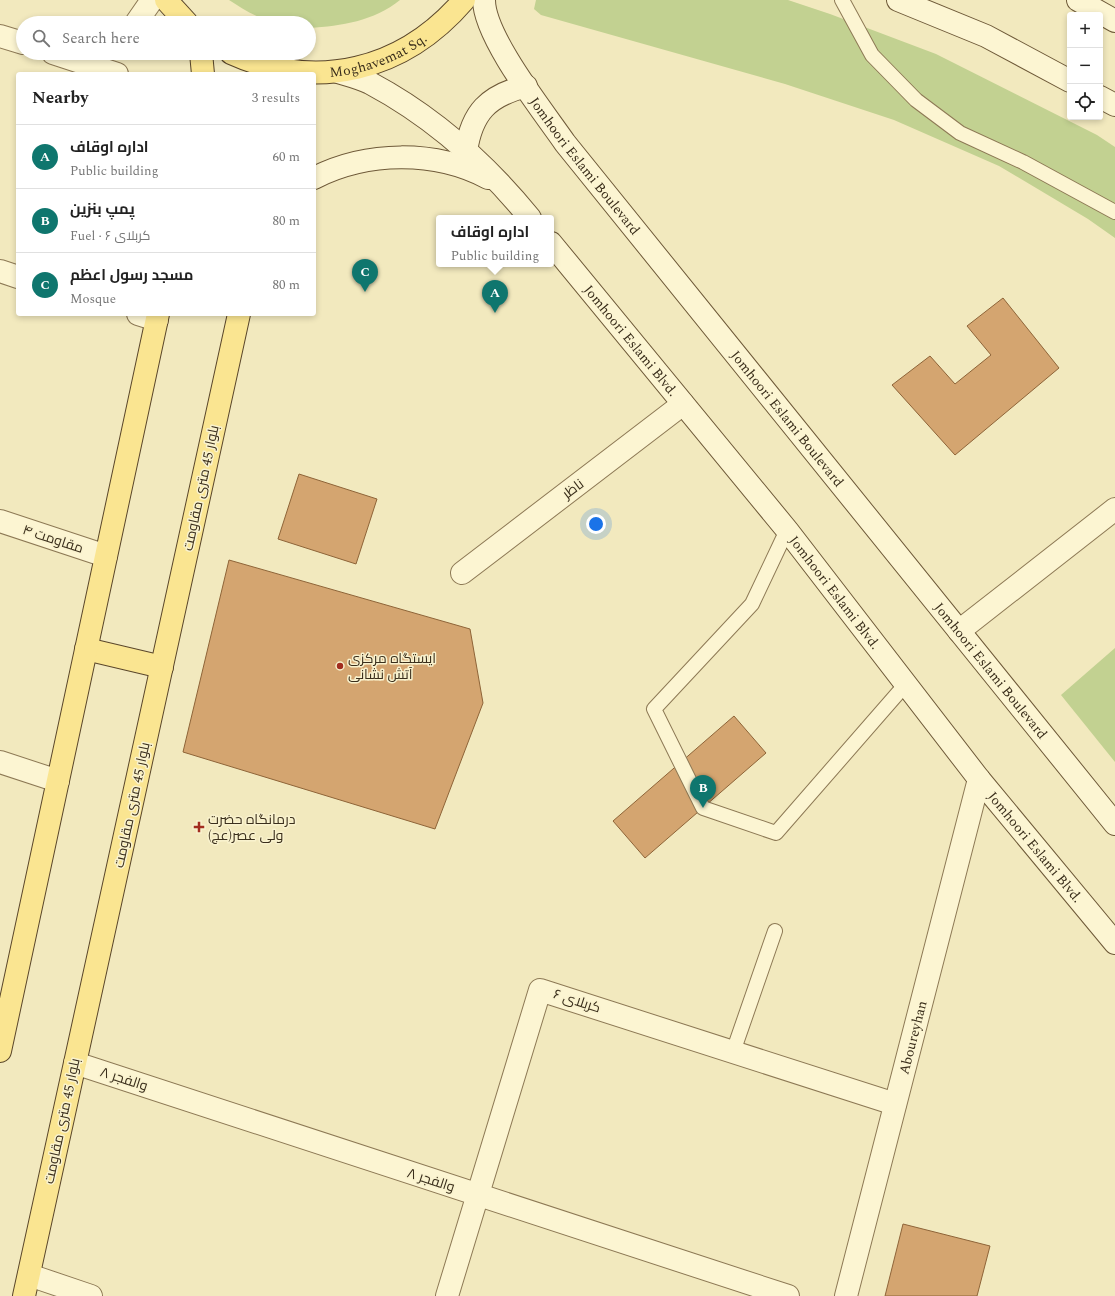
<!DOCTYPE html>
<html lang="en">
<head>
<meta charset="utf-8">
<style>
  body { margin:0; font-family:Spectral,Cairo,serif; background:#f6f6f6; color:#222 }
  .controls { position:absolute; right:12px; top:12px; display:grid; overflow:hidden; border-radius:4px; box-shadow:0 2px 6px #0003 }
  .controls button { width:36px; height:36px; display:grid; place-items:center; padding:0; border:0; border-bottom:1px solid #e0e0e0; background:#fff; color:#222; font:20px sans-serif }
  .you { position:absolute; left:596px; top:524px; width:14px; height:14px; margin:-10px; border:3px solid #fff; border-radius:50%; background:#1a73e8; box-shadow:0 0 0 6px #1a73e833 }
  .badge { display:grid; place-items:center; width:26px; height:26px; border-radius:50%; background:#0f766e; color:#fff; font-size:13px; font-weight:700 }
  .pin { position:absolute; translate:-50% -33px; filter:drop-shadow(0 1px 2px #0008) }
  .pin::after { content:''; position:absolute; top:21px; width:14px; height:12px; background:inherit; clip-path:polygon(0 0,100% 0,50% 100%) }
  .popup { position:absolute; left:436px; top:215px; width:118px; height:52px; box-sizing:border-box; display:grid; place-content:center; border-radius:4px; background:#fff; filter:drop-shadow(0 1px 3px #0005); font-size:13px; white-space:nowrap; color:#767676 }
  .popup b { font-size:15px; color:#222 }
  .popup::after { content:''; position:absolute; left:50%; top:100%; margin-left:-8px; border:8px solid transparent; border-top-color:#fff }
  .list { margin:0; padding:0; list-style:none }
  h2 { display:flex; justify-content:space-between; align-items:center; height:52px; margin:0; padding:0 16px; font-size:17px }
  h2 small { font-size:13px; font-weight:400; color:#767676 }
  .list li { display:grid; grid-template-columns:26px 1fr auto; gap:12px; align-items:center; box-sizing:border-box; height:64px; padding:0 16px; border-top:1px solid #e0e0e0 }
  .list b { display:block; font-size:15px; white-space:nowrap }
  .list p { margin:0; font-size:13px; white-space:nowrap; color:#767676 }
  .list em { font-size:13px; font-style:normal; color:#767676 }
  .icon { flex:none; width:22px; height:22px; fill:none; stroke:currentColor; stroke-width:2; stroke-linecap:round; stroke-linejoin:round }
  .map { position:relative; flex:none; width:1115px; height:1296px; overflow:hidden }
  .search { position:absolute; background:#fff; box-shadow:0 2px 6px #0003; left:16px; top:16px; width:300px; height:44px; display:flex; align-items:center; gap:10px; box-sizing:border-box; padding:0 14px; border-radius:22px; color:#767676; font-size:15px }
  .panel { position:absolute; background:#fff; box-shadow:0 2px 6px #0003; left:16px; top:72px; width:300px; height:244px; border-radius:4px }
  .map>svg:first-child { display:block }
  .green { fill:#c2d191 }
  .building { fill:#d4a570; stroke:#8e6438 }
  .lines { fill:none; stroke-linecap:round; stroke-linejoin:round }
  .service-casing { stroke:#8d7955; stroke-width:16 }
  .minor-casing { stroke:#8d7955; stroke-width:24 }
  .secondary-casing { stroke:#6e5938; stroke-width:24 }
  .primary-casing { stroke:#5a462a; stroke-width:24 }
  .service { stroke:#fcf5d2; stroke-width:14 }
  .minor { stroke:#fcf5d2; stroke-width:22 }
  .secondary { stroke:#fcf5d2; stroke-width:22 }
  .primary { stroke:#fae591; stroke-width:22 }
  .poi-dot { fill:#a22d1f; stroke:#f9f2ce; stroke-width:1.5 }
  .labels { text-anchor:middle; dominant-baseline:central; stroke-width:3; stroke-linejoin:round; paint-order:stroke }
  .street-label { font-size:14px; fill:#3a2e1b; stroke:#f9f2ce }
  .poi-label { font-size:14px; fill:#3a2e1b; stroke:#f9f2ce; text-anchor:start }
</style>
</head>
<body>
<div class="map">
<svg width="1115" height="1296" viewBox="0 0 1115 1296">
  <rect width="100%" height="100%" fill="#f2e9be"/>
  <!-- green -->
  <g class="green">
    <path d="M229,0H400C374,21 341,26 310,28L309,23C299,23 287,24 277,23C260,20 243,9 229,0Z"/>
    <path d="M536,0H788L830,14L936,54L1097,135L1115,147V238L1088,219L999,166L894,120L785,84L541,15L534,9Z"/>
    <path d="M1115,648V762L1061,695Z"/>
  </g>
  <!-- building -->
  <g class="building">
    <path d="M1003,298L1059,368L955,455L892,385L930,356L955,384L991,355L967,326Z"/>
    <path d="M299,474L377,499L356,564L278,539Z"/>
    <path d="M229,560L470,629L483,703L435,829L183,752Z"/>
    <path d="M734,716L766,753L645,858L613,821Z"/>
    <path d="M903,1224L990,1246L977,1296H885Z"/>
  </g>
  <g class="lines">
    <defs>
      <g id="service">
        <path d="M842,0L872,55L916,100L960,133L1023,162L1115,212"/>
        <path d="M787,530L752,604L654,709L703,808L776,833L905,685"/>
        <path d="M733,1052L775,931"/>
      </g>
      <g id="minor">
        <path d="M136,23L152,0"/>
        <path d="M0,36L23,43"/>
        <path d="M53,53L117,74"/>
        <path d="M0,271L18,277"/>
        <path d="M138,314L157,320"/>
        <path d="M0,521L106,556"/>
        <path d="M462,573L683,404"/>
        <path d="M959,631L1115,509"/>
        <path d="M0,762L58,781"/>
        <path d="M75,1063L788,1296"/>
        <path d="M29,1275L91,1296"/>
        <path d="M447,1296L540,990L895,1104"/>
        <path id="s1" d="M846,1296L979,779"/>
      </g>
      <g id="secondary">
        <path id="s2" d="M484,0C484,37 543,111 565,143L1115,824"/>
        <path d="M898,0L986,36L1070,81"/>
        <path d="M1078,0L1115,21"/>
        <path d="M338,72C348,75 360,78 370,83C432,116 486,164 530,218"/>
        <path d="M1100,97L1115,105"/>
        <path d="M466,151C472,112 488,96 526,86"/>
        <path d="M314,178C367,151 435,150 488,178"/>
        <path id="s3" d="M551,243L787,530L979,779L1115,943"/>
      </g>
      <g id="primary">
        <path d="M166,0L187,23"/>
        <path d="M201,53L203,74"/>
        <path id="s4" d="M231,53C317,92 403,71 464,0"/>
        <path d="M86,649L162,667"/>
        <path d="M0,1051L158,314"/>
        <path d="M24,1296L239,314"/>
      </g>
    </defs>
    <!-- service casing -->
    <use href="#service" class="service-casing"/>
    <!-- minor casing -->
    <use href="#minor" class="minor-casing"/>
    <!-- secondary casing -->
    <use href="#secondary" class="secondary-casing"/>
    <!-- primary casing -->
    <use href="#primary" class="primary-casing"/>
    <!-- service -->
    <use href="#service" class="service"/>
    <!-- minor -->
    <use href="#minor" class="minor"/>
    <!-- secondary -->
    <use href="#secondary" class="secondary"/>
    <!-- primary -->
    <use href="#primary" class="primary"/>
  </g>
  <!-- markers -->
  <g class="poi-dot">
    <circle cx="340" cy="666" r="4"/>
    <path d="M197 821h4v4h4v4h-4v4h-4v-4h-4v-4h4z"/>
  </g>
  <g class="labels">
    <!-- street labels -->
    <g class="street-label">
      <text stroke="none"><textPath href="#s4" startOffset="153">Moghavemat Sq.</textPath></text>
      <text stroke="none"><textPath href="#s2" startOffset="196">Jomhoori Eslami Boulevard</textPath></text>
      <text stroke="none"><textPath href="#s3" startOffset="126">Jomhoori Eslami Blvd.</textPath></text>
      <text stroke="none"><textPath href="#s2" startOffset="520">Jomhoori Eslami Boulevard</textPath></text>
      <text transform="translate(201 488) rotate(-78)">بلوار 45 متری مقاومت</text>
      <text transform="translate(573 489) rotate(-37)">ناظر</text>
      <text transform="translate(53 539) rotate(18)">مقاومت ۴</text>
      <text stroke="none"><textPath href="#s3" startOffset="450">Jomhoori Eslami Blvd.</textPath></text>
      <text stroke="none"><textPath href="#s2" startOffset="844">Jomhoori Eslami Boulevard</textPath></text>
      <text transform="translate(132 805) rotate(-78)">بلوار 45 متری مقاومت</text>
      <text stroke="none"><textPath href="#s3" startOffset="774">Jomhoori Eslami Blvd.</textPath></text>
      <text transform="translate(577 1001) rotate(18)">کربلای ۶</text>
      <text stroke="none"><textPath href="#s1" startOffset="267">Aboureyhan</textPath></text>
      <text transform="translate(124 1079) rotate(18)">والفجر ۸</text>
      <text transform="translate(62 1121) rotate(-78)">بلوار 45 متری مقاومت</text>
      <text transform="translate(431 1180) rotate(18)">والفجر ۸</text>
    </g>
    <!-- poi labels -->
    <g class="poi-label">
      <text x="348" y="658">ایستگاه مرکزی<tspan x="348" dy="16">آتش نشانی</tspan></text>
      <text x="208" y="819">درمانگاه حضرت<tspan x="208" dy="16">ولی عصر(عج)</tspan></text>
    </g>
  </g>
</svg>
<div class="controls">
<button>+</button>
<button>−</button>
<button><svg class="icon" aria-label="locate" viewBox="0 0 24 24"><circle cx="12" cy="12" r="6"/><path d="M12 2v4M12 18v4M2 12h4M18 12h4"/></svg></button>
</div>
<div class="you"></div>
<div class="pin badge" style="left:495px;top:313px">A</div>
<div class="popup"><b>اداره اوقاف</b>Public building</div>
<div class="pin badge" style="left:703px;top:808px">B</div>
<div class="pin badge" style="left:365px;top:292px">C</div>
<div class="search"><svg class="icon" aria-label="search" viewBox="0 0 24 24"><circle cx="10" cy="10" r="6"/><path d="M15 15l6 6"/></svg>Search here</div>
<section class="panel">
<h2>Nearby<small>3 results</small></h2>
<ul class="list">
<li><span class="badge">A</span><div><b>اداره اوقاف</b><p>Public building</p></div><em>60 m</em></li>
<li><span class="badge">B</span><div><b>پمپ بنزین</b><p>Fuel · کربلای ۶</p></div><em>80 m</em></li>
<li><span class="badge">C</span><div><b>مسجد رسول اعظم</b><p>Mosque</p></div><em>80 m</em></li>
</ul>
</section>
</div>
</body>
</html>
